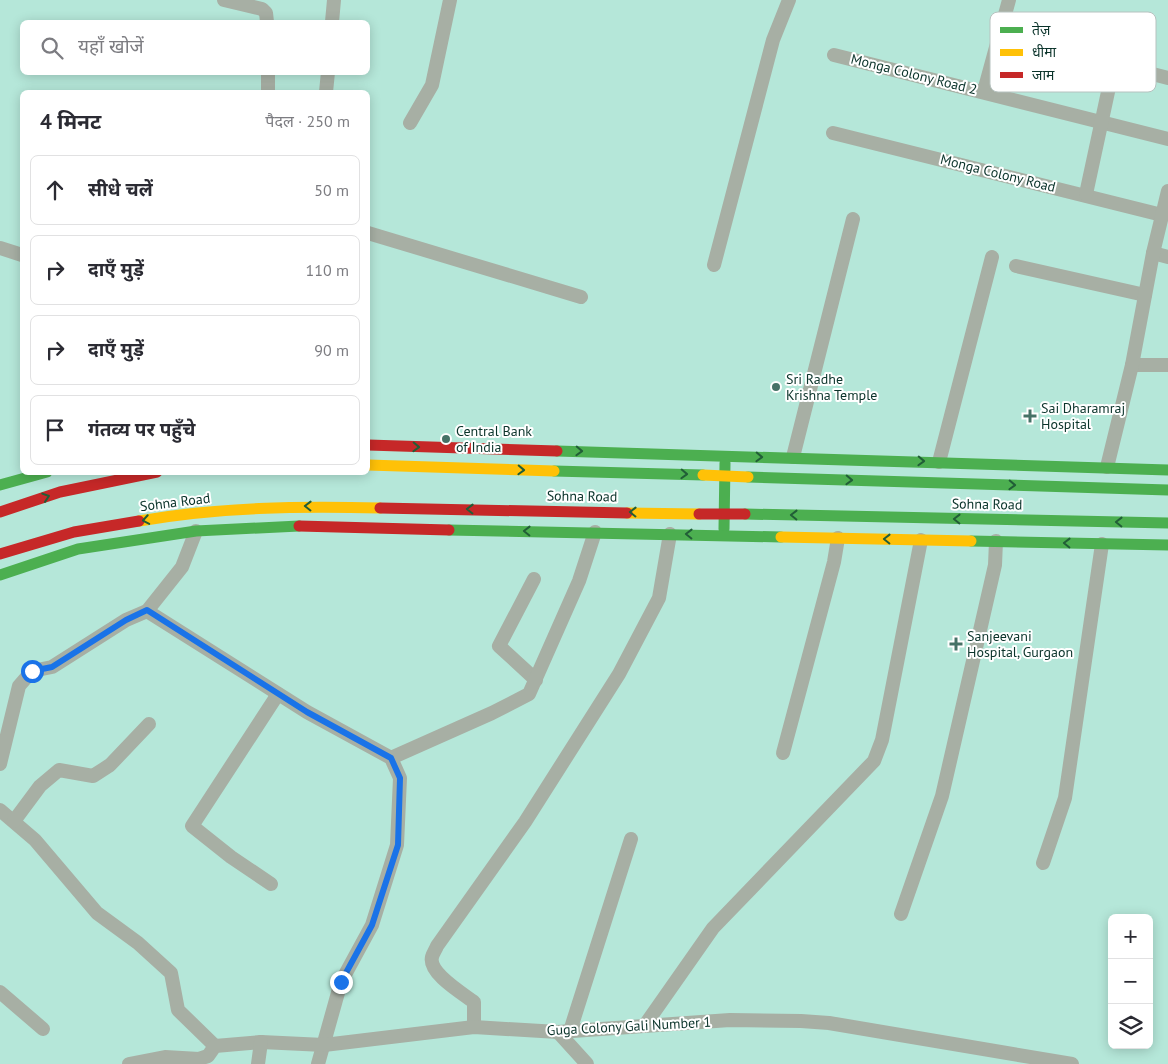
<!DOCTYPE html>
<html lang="hi">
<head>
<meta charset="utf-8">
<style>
  body { margin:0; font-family:"PT Sans","Noto Sans Devanagari",sans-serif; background:#f7f7f7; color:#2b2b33 }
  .controls { position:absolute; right:15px; bottom:15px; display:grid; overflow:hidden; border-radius:8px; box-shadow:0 2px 12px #0003 }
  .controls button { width:45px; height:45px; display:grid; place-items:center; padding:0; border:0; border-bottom:1px solid #e1e1e2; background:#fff; color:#2b2b33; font:25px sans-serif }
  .stop { position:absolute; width:15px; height:15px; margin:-11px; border:4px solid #1a73e8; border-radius:50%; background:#fff }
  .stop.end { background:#1a73e8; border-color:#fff; box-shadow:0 1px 5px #0008 }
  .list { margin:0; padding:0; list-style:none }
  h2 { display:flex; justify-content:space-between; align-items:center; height:65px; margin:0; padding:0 20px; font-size:21px }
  h2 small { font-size:16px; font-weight:400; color:#7c7c81 }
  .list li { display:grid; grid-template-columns:32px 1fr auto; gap:15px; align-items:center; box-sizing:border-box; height:70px; margin:0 10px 10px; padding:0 10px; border:1px solid #e1e1e2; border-radius:8px }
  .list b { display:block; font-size:19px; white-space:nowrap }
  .list em { font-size:16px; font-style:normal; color:#7c7c81 }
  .icon { flex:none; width:28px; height:28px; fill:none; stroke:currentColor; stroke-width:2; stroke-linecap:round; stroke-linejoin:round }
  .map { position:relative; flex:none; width:1168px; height:1064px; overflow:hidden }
  .search { position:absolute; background:#fff; box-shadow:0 2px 12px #0003; left:20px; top:20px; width:350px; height:55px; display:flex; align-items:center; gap:12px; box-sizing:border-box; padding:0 18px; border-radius:8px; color:#7c7c81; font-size:19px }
  .panel { position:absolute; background:#fff; box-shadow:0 2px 12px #0003; left:20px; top:90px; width:350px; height:385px; border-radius:8px }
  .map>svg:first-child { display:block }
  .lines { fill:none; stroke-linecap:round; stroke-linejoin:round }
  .street { stroke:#a7afa4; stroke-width:14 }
  .fast { stroke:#4caf50; stroke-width:11 }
  .slow { stroke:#ffc107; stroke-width:11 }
  .jam { stroke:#c62828; stroke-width:11 }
  .slow-bridge { stroke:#ffc107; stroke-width:11 }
  .jam-bridge { stroke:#c62828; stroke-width:11 }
  .oneway { stroke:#215e37 }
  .route { stroke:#1a73e8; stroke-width:6 }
  .poi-dot { fill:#467267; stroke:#fff; stroke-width:2 }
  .labels { text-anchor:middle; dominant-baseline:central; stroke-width:4; stroke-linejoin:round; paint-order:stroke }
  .street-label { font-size:14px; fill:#0a332a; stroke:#fff }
  .poi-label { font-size:14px; fill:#0a332a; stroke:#fff; text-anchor:start }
  .key { fill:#fff; stroke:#b6c2bf; stroke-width:1 }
  .key-label { font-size:14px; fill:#0a332a }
</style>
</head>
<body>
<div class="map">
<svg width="1168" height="1064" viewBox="0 0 1168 1064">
  <rect width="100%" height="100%" fill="#b5e7d9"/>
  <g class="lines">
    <!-- street -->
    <g class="street">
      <path d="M224,0L262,9L266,13L267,22"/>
      <path d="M332,22L334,0"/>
      <path d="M834,55L1168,139"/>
      <path d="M1090,58L1168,78"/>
      <path d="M268,72V92"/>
      <path d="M984,91L1009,0"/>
      <path d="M326,92L328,72"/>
      <path d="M410,123L432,85L450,0"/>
      <path d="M833,133L1162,215"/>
      <path d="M1086,194L1114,64"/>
      <path d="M368,233L581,297"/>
      <path d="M0,248L22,255"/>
      <path d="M1153,253L1168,257"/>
      <path d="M714,265L773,40L789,0"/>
      <path d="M1016,266L1145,295"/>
      <path d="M1132,365H1168"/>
      <path d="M793,457L853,219"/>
      <path d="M939,462L992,257"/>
      <path d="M1107,467L1132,365L1153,253L1168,191"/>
      <path d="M534,579L499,646L536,680"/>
      <path d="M147,611L307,712L391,758L400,778L397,845L372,925L341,982L318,1064"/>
      <path d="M783,753L834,562L838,538"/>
      <path d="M391,758L492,713L529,694L579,581L595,532"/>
      <path d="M0,764L19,686L32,671L52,667L126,620L147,611L182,567L196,531"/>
      <path d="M0,810L35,840L97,913L138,943L171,973L178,1010L215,1046"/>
      <path d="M14,821L40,786L59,770L93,776L110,765L149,724"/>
      <path d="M1043,863L1065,798L1102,544"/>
      <path d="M271,884L231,857L192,826L278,694"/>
      <path d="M901,914L942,796L995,565L996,541"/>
      <path d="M0,992L43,1029"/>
      <path d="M645,1025L713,928L874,761L882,740L921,540"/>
      <path d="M474,1027V1002C462,993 428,973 432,957C433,953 436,949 437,946L525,822L619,674L659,598L670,534"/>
      <path d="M570,1031L631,839"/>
      <path d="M558,1032L587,1064"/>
      <path d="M129,1064L165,1057L199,1059L208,1056L215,1046L261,1042L324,1045L474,1027L558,1032L730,1020L801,1021L829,1023L1072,1064"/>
      <path d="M258,1064L261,1042"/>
    </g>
    <!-- fast -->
    <g class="fast">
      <path d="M557,451L1168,470"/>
      <path d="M554,471L703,475"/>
      <path d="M748,477L1168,490"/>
      <path d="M0,485L47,472"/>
      <path d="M745,514L1168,523"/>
      <path d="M724,529L725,463"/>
      <path d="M449,530L781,537"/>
      <path d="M971,541L1168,545"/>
      <path d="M0,575L78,549L196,531L299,526"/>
    </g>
    <!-- slow -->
    <g class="slow">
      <path d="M368,465L554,471"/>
      <path d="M627,513L699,514"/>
      <path d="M139,521C219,507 299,506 380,508"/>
      <path d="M781,537L971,541"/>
    </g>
    <!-- jam -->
    <g class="jam">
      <path d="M368,445L557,451"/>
      <path d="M380,508L627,513"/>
      <path d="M0,512L60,492L157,472"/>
      <path d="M299,526L449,530"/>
      <path d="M0,554L74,532L139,521"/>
    </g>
    <!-- slow-bridge -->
    <path class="slow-bridge" d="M703,475L748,477"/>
    <!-- jam-bridge -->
    <path class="jam-bridge" d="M699,514H745"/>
  </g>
  <!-- one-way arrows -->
  <defs><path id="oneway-chevron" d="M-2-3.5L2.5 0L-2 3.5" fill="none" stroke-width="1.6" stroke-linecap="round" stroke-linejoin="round" transform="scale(1.25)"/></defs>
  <g class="oneway">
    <use href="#oneway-chevron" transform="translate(416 447) rotate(2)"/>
    <use href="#oneway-chevron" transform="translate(579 451) rotate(2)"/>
    <use href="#oneway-chevron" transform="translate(759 457) rotate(2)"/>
    <use href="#oneway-chevron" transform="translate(921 461) rotate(2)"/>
    <use href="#oneway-chevron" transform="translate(521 470) rotate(2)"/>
    <use href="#oneway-chevron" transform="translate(684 474) rotate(2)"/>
    <use href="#oneway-chevron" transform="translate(849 480) rotate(2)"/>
    <use href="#oneway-chevron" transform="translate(1012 485) rotate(2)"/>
    <use href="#oneway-chevron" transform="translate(46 497) rotate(-18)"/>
    <use href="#oneway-chevron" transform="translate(308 506) rotate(-179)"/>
    <use href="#oneway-chevron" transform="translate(470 509) rotate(-179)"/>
    <use href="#oneway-chevron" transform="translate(633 512) rotate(-179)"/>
    <use href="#oneway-chevron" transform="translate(794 515) rotate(-179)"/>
    <use href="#oneway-chevron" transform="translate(957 519) rotate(-179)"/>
    <use href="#oneway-chevron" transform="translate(146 520) rotate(170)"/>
    <use href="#oneway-chevron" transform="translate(1119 522) rotate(-179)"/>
    <use href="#oneway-chevron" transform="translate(527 531) rotate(-179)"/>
    <use href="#oneway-chevron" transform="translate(689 534) rotate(-179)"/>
    <use href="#oneway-chevron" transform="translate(887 539) rotate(-179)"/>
    <use href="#oneway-chevron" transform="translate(1067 543) rotate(-179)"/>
  </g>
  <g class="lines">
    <!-- route -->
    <path class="route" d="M32,671L52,667L126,620L147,610L307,712L391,758L400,778L398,845L372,925L341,982"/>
  </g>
  <!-- markers -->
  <g class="poi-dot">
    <circle cx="776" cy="387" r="5"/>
    <path d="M1027.5 408.5h5v5h5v5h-5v5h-5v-5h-5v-5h5z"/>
    <circle cx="446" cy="439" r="5"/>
    <path d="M953.5 636.5h5v5h5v5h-5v5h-5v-5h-5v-5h5z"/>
  </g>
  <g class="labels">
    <!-- street labels -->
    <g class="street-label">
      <text transform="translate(914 74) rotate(14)">Monga Colony Road 2</text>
      <text transform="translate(998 173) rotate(14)">Monga Colony Road</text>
      <text transform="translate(582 496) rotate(1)">Sohna Road</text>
      <text transform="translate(175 502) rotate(-7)">Sohna Road</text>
      <text transform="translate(987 504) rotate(1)">Sohna Road</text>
      <text transform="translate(629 1026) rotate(-3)">Guga Colony Gali Number 1</text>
    </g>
    <!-- poi labels -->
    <g class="poi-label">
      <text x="786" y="379">Sri Radhe<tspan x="786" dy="16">Krishna Temple</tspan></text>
      <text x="1041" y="408">Sai Dharamraj<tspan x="1041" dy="16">Hospital</tspan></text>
      <text x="456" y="431">Central Bank<tspan x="456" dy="16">of India</tspan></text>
      <text x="967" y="636">Sanjeevani<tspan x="967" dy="16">Hospital, Gurgaon</tspan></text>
    </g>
  </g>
  <!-- legend -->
  <rect x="990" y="12" width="166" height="80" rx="8" class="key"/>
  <rect x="1000" y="27" width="23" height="6" fill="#4caf50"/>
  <rect x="1000" y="49" width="23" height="7" fill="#ffc107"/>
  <rect x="1000" y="72" width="23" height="6" fill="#c62828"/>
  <g class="key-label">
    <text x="1032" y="35">तेज़</text>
    <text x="1032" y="57">धीमा</text>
    <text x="1032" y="80">जाम</text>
  </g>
</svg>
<div class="controls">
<button>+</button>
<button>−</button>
<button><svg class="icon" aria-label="layers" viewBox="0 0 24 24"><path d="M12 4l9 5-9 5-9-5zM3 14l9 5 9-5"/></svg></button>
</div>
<div class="stop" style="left:32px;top:671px"></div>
<div class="stop end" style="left:341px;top:982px"></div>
<div class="search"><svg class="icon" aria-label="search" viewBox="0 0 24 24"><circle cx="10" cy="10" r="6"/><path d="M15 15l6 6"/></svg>यहाँ खोजें</div>
<section class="panel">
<h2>4 मिनट<small>पैदल · 250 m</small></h2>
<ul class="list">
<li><svg class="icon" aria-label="ahead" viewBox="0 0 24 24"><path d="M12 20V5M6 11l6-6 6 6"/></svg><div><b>सीधे चलें</b></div><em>50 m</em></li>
<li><svg class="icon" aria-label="right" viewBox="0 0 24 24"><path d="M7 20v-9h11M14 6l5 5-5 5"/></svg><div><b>दाएँ मुड़ें</b></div><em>110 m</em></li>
<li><svg class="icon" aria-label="right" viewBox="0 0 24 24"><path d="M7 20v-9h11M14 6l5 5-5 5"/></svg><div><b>दाएँ मुड़ें</b></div><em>90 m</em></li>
<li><svg class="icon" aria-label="arrive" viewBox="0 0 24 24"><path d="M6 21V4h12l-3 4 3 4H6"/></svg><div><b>गंतव्य पर पहुँचे</b></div></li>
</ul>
</section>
</div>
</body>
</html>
